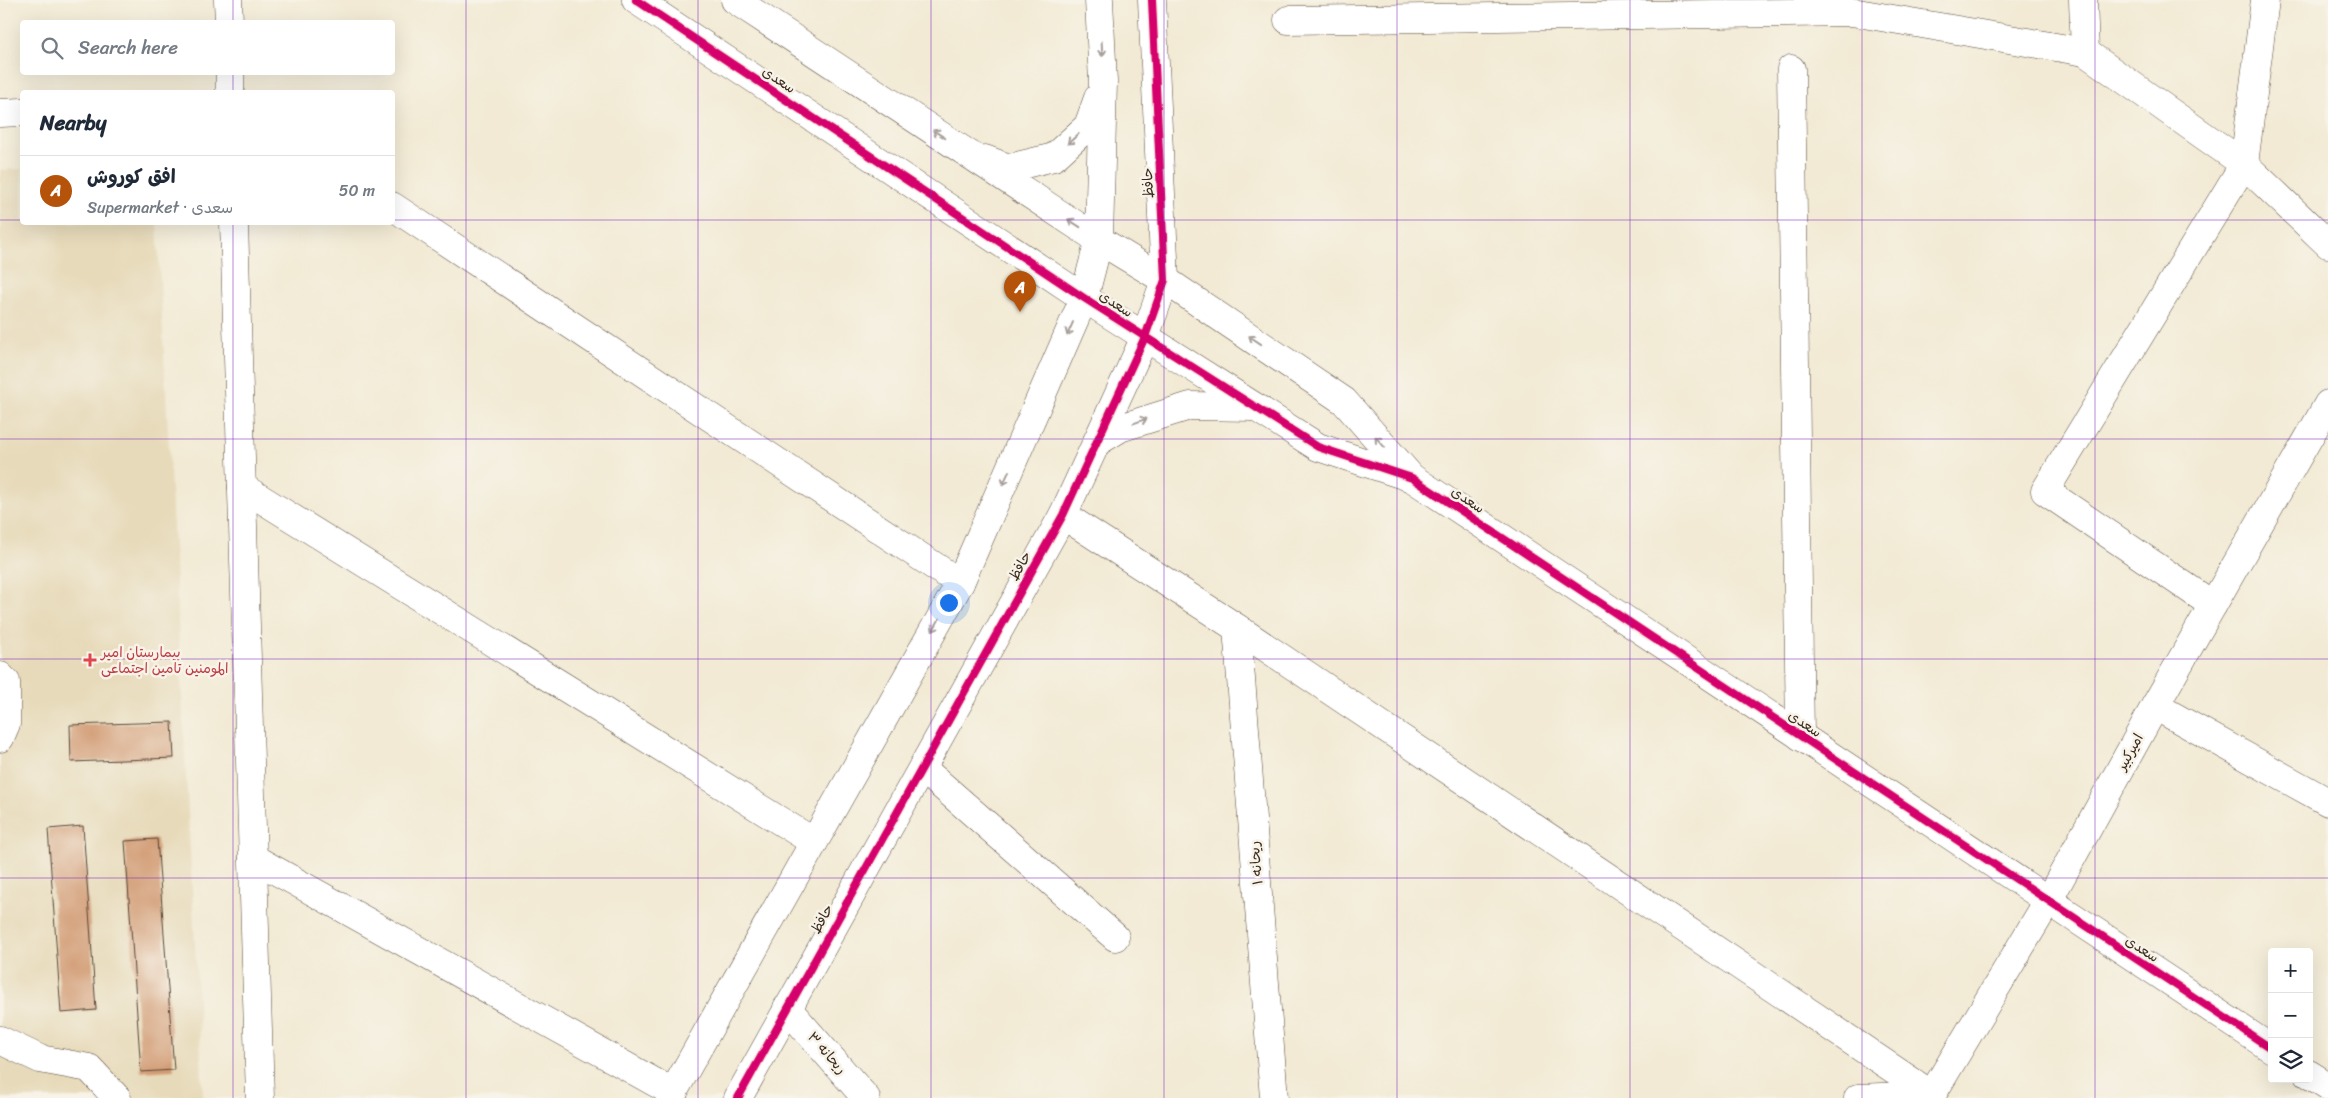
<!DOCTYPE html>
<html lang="en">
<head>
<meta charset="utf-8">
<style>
  body { margin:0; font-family:Sriracha,"Playpen Sans Arabic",sans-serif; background:#f6f6f7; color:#1f2937 }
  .controls { position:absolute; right:15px; bottom:15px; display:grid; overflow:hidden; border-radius:5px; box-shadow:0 5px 20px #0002 }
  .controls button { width:45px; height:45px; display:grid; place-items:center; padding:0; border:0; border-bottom:1px solid #e0e1e3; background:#fff; color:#1f2937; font:25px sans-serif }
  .you { position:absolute; left:948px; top:602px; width:18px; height:18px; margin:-12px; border:4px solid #fff; border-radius:50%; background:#1a73e8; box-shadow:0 0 0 8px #1a73e833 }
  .badge { display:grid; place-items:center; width:32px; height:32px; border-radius:50%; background:#b45309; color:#fff; font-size:16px; font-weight:700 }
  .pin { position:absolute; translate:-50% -41px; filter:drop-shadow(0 1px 2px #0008) }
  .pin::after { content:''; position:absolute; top:26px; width:18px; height:15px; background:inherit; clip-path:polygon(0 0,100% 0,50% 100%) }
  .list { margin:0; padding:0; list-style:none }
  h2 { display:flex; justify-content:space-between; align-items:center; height:65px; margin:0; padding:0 20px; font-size:21px }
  h2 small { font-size:16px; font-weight:400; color:#747a83 }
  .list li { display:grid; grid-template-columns:32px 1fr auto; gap:15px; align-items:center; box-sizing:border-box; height:70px; padding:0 20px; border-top:1px solid #e0e1e3 }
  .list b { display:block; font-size:19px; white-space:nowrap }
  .list p { margin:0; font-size:16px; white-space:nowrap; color:#747a83 }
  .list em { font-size:16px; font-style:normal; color:#747a83 }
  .icon { flex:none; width:28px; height:28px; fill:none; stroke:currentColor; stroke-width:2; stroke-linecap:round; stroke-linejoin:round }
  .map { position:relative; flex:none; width:2328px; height:1098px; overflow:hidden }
  .search { position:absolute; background:#fff; box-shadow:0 5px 20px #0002; left:20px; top:20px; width:375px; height:55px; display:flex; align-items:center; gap:12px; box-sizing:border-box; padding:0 18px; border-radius:5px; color:#747a83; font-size:19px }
  .panel { position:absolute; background:#fff; box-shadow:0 5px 20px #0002; left:20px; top:90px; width:375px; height:135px; border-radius:5px }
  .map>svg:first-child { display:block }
  .built { fill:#e7daba }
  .building { fill:#d19a72 }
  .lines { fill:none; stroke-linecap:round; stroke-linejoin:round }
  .minor-casing { stroke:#564739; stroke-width:29 }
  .minor { stroke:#fff; stroke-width:28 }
  .cycleway-casing { stroke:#f7f3e8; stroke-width:11 }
  .cycleway { stroke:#d6006c; stroke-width:8 }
  .oneway { stroke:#a79f9a }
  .grid { fill:none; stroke:#7b2cbf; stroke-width:1; stroke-opacity:0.55 }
  .health-dot { fill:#e0444e; stroke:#f7f3e8; stroke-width:2 }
  .labels { text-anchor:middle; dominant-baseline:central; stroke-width:5; stroke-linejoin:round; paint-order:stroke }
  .street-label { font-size:14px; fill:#3b2a1e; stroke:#f7f3e8 }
  .health-label { font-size:14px; fill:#be3a42; stroke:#f7f3e8; text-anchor:start }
</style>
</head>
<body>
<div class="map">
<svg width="2328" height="1098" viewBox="0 0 2328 1098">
  <rect width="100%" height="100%" fill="#f7f3e8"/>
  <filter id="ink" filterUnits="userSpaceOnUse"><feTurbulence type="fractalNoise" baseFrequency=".02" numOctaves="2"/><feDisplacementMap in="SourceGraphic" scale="10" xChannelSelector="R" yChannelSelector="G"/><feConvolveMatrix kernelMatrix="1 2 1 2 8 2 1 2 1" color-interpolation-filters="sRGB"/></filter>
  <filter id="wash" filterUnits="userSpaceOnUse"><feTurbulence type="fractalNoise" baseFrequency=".0096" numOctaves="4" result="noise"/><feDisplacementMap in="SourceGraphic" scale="20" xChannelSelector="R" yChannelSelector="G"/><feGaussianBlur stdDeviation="1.12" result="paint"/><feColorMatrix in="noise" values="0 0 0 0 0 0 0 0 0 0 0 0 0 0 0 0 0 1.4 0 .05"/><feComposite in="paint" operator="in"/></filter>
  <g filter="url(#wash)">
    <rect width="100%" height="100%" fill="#f2ead4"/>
    <!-- built -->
    <path class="built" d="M22,169V222L157,223L203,1098H0V170Z"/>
    <g id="blocks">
      <!-- building -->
      <g class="building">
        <path d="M172,722L174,758L71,762L70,725Z"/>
        <path d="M83,826L96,1010L61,1013L48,829Z"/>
        <path d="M157,839L174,1070L141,1072L125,841Z"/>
      </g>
    </g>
  </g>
  <g filter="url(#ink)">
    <use href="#blocks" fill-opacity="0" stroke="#564739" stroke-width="1"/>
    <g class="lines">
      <defs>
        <g id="minor">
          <path d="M228,0L229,22"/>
          <path d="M636,0L1084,298L1318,447L1412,478L2272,1049"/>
          <path d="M735,0L1099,240L1165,280L1344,401L1411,477"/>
          <path d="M2083,0L2085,52"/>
          <path d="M1288,20L1852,12L2085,52L2244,164L2328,244"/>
          <path d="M1791,69L1800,736"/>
          <path d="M230,72V92"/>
          <path d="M0,113L22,112"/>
          <path d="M985,159L1009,168L1054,157L1088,126L1098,98"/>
          <path d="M392,206L960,583"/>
          <path d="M234,222L260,1098"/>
          <path d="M1097,442L1120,428L1190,406L1255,407"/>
          <path d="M242,487L814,842"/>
          <path d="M1063,515L1237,628L1932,1095"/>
          <path d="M2213,605L2045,491L2244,164L2265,0"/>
          <path d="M1237,628L1274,1098"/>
          <path d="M0,676L6,682V724L0,738"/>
          <path d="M2155,706L2328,802"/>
          <path d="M923,769L1115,937"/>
          <path d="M253,858L674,1093"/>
          <path d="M787,1008L866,1098"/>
          <path d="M0,1040L40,1059L89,1068L117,1098"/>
          <path d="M2309,1074L2328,1086"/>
          <path d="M670,1098L960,583L1084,298L1099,240L1103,82L1099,0"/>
          <path d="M738,1098L1063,515L1145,337L1165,280L1152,0"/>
          <path d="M1858,1098L1932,1095"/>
          <path d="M1930,1098L2048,901L2155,706L2328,404"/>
        </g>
      </defs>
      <!-- minor casing -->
      <use href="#minor" class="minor-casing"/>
      <!-- minor -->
      <use href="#minor" class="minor"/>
      <defs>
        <g id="cycleway">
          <path d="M636,0L1084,298L1318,447L1412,478L2272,1049"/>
          <path d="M738,1098L1063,515L1145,337L1165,280L1152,0"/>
        </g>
      </defs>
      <!-- cycleway casing -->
      <use href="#cycleway" class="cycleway-casing"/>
      <!-- cycleway -->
      <use href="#cycleway" class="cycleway"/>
    </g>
    <!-- one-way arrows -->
    <defs><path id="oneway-shaft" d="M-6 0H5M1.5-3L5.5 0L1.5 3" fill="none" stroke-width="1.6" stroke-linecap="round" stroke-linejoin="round" transform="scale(1.25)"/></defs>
    <g class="oneway">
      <use href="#oneway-shaft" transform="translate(1102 49) rotate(87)"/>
      <use href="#oneway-shaft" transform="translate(939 134) rotate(-147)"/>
      <use href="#oneway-shaft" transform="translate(1073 139) rotate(138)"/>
      <use href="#oneway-shaft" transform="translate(1074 223) rotate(-147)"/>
      <use href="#oneway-shaft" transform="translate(1070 329) rotate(114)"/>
      <use href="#oneway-shaft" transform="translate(1255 340) rotate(-146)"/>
      <use href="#oneway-shaft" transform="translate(1140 421) rotate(-20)"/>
      <use href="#oneway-shaft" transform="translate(1380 442) rotate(-131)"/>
      <use href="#oneway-shaft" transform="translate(1006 478) rotate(114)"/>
      <use href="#oneway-shaft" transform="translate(936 625) rotate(119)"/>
    </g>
  </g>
  <!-- grid -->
  <path class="grid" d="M233,0V22M466,0V1098M698,0V1098M931,0V1098M1164,0V1098M1397,0V1098M1630,0V1098M1862,0V1098M2095,0V1098M233,72V92M0,220H22M392,220H2328M233,222V1098M0,439H2328M0,659H2328M0,878H2328"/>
  <!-- markers -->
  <path class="health-dot" d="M87.5 652.5h5v5h5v5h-5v5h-5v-5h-5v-5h5z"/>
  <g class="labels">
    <!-- street labels -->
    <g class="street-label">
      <text transform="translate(779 80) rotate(34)">سعدی</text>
      <text transform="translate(1148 183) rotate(-93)">حافظ</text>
      <text transform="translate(1116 304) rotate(33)">سعدی</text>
      <text transform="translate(1468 500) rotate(34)">سعدی</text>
      <text transform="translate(1020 566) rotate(-61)">حافظ</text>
      <text transform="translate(1805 724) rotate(34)">سعدی</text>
      <text transform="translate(2130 752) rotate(-61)">امیرکبیر</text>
      <text transform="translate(1256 863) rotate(-95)">ریحانه ۱</text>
      <text transform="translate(822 919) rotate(-61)">حافظ</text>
      <text transform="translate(2142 949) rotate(33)">سعدی</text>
      <text transform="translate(827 1053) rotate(49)">ریحانه ۳</text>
    </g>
    <!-- health labels -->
    <g class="health-label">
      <text x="101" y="652">بیمارستان امیر<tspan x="101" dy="16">المومنین تامین اجتماعی</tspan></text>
    </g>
  </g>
</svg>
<div class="controls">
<button>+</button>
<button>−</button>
<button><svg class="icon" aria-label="layers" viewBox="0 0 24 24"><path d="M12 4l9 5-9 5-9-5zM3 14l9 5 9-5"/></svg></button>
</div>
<div class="you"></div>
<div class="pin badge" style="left:1020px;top:312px">A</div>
<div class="search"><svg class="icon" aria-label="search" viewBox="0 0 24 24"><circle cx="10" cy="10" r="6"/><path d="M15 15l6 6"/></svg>Search here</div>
<section class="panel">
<h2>Nearby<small></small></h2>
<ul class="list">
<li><span class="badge">A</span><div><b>افق کوروش</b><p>Supermarket · سعدی</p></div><em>50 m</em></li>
</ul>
</section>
</div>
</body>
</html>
